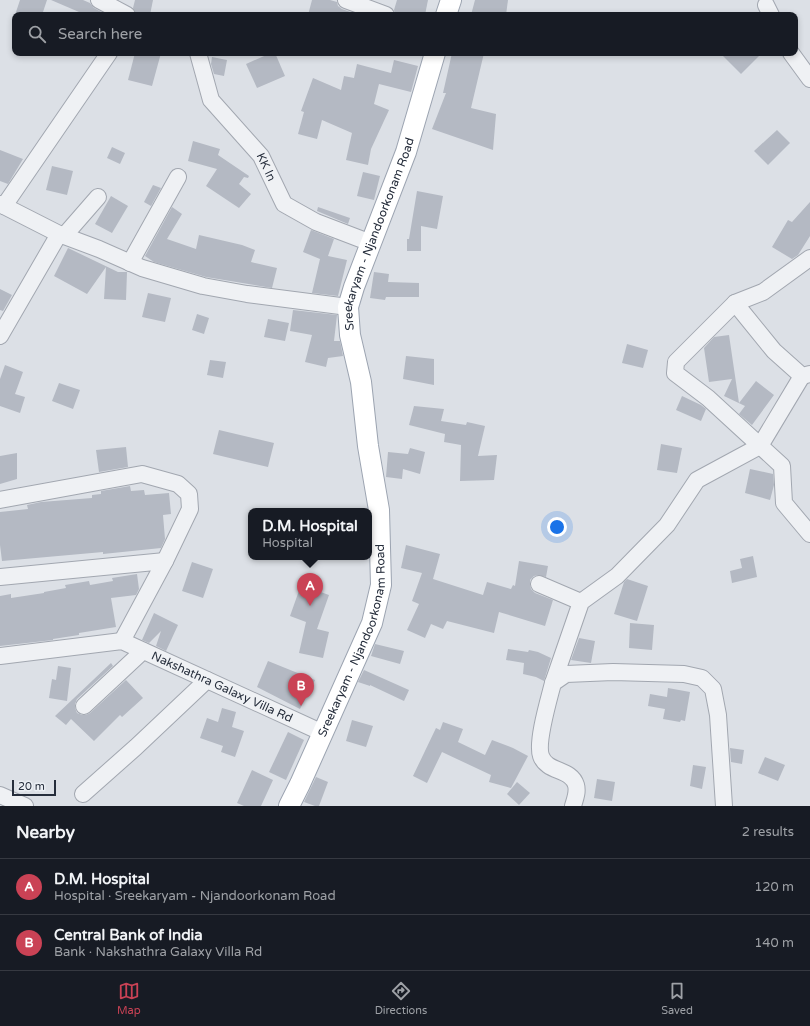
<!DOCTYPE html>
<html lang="en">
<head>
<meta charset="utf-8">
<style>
  body { margin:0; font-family:"Varela Round",sans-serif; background:#20242c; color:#f1f3f6 }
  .scale { position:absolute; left:12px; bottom:10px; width:44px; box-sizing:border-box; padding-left:4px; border:2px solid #262e3c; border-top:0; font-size:11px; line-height:14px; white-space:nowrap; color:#262e3c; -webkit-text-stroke:3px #ebeff4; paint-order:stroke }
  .you { position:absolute; left:557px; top:527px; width:14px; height:14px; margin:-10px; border:3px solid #fff; border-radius:50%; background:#1a73e8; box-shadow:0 0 0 6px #1a73e833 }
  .badge { display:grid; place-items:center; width:26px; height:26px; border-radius:50%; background:#ca4255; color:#fff; font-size:13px; font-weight:700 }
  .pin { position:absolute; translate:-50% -33px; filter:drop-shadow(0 1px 2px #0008) }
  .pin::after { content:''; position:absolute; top:21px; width:14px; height:12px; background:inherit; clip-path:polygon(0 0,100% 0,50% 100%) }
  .popup { position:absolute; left:248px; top:508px; width:124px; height:52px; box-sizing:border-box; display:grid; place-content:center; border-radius:8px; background:#171b24; filter:drop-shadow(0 1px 3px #0005); font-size:13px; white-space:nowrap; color:#9ea1a6 }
  .popup b { font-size:15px; color:#f1f3f6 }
  .popup::after { content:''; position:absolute; left:50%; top:100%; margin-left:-8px; border:8px solid transparent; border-top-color:#171b24 }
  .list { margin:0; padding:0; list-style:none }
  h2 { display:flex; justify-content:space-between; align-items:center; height:52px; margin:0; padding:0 16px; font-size:17px }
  h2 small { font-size:13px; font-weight:400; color:#9ea1a6 }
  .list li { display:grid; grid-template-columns:26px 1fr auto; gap:12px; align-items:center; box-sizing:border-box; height:56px; padding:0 16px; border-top:1px solid #363941 }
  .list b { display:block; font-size:15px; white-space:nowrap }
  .list p { margin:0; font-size:13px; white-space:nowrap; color:#9ea1a6 }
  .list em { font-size:13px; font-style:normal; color:#9ea1a6 }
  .icon { flex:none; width:22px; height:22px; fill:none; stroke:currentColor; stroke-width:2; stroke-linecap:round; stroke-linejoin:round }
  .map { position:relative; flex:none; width:810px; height:806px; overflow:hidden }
  .search { position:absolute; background:#171b24; box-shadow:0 2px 6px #0003; left:12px; right:12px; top:12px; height:44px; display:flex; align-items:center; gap:10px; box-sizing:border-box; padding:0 14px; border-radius:8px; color:#9ea1a6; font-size:15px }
  .sheet { height:164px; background:#171b24 }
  nav { display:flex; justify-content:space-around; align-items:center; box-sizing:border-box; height:56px; border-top:1px solid #363941; background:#171b24; font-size:11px; color:#9ea1a6 }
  nav a { display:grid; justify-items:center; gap:2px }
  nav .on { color:#ca4255 }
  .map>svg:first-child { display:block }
  .building { fill:#b4b9c3 }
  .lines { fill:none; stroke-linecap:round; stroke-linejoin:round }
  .minor-casing { stroke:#a2a7b0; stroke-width:18 }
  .major-casing { stroke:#9ca4b1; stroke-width:22 }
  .minor { stroke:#eff1f4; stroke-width:16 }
  .major { stroke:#fff; stroke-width:20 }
  .labels { text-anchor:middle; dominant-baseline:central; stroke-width:4; stroke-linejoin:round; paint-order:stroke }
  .street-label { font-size:12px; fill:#262e3c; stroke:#ebeff4 }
</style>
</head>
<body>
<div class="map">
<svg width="810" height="806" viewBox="0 0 810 806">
  <rect width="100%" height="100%" fill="#dce0e6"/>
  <!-- building -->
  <g class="building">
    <path d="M20,0H47L42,15H15Z"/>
    <path d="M51,0H83L90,3L94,8L107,15H86Z"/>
    <path d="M135,0H153L150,15H136L133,8Z"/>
    <path d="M312,0H330L337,2L338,6L342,9L359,15H308Z"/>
    <path d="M397,0H428L425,15H402L395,13L394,10Z"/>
    <path d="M475,0H508L506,15H471Z"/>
    <path d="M135,53H161L152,86L128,80Z"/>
    <path d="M271,53H275L285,76L257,88L246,64Z"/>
    <path d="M452,53H484L471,108L496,114L493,150L432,129L446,93H443Z"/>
    <path d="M720,53H762L741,74Z"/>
    <path d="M212,57L227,60L224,76L214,74L211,64Z"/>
    <path d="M394,60L418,66L411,92L379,84L374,104L389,110L371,149L368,165L346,160L352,133L322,120L317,139L298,134L304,112L301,111L313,78L341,90L344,76L354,78L357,64L391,73Z"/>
    <path d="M777,130L790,143L768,165L754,151Z"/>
    <path d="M193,141L220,149L218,155L249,176L248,178L244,177L239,184L251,194L239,208L206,186L217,169L188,161Z"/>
    <path d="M112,147L125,153L120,164L107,158Z"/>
    <path d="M0,150L23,159L8,184L0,181Z"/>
    <path d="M52,166L73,171L67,195L46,190Z"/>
    <path d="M363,172L380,176L374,200L357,196Z"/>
    <path d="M153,185L161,188L151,206L144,202Z"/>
    <path d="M417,191L443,196L437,229L421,226V251H407V239H409Z"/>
    <path d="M111,196L128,206L112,233L95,224Z"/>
    <path d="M810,202V236L798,255L792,259L772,247L788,220L792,222Z"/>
    <path d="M172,207L182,214L167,239L196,249L199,235L242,245L255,250L251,262L277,268L272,288L206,277L154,262L145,256Z"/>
    <path d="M318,207L350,218L348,224L317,211Z"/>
    <path d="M311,230L334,239L328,256L347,260L338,296L312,293L320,259L303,252Z"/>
    <path d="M68,248L118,272H127L126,300L104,299L106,267L87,294L54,276Z"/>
    <path d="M374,272L389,274L388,282L419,283V297H386L385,300L370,298Z"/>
    <path d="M0,289L12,295L3,311L0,310Z"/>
    <path d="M148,293L171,298L165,322L142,317Z"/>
    <path d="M293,310L337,315L334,341H340L343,356L328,358L326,367L305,362L312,335L290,331Z"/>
    <path d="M197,314L209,318L204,334L192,330Z"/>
    <path d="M268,319L289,323L285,341L264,337Z"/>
    <path d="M729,335L739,403L756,381L774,395L752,425L739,414L745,406L724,396L732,379L709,382L704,348L714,337Z"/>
    <path d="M627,344L648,350L643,368L622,363Z"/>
    <path d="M406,356L434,359V385L403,379Z"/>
    <path d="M210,360L226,362L223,378L207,375Z"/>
    <path d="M5,365L23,372L15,394L25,397L20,413L0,406V379Z"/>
    <path d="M59,383L80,390L73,409L52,401Z"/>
    <path d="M682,396L701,405L706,409L701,421L676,410Z"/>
    <path d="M414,406L444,409L441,421L466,425L467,422L485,426L478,456L497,455L494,480L460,481L461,445L444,442L445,434L409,425Z"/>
    <path d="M219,430L274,443L268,467L213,454Z"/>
    <path d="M661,444L682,448L677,473L657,470Z"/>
    <path d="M126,447L128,467L99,472L96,450Z"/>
    <path d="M410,448L425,452L420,474L403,469L402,479L386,477L388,452L408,454Z"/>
    <path d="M17,453V479L0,484V456Z"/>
    <path d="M750,469L773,474L774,485L770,500L745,493Z"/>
    <path d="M130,486L131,491L144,490L145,495L169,493L171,514L163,515L165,539L161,548L103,554V552L2,561L0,545V512L28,509L27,505L41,502L92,498V495L101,494V491Z"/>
    <path d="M406,545L440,554L433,579L483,595L487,582L511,589L513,585L515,586L519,561L548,566L546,577L538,575L534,576L530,580V585L531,589L535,593L553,600L545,626L499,612L494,633L447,621L443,629L431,624L425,638L407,630L419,604L412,601L422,573L401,568Z"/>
    <path d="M753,556L757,577L732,583L730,571L742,568L740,559Z"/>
    <path d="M192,562L213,569L203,598L182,591Z"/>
    <path d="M137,574L139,589L136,595L111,598L116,627L79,633V635L53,639V640L0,646V596L11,594V598L44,593V592L66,588L65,585L89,581L90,585L113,581L112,578Z"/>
    <path d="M627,579L648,586L637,621L614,614L624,582Z"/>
    <path d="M301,585L329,595L317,629L329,632L323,658L299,653L306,622L290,616Z"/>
    <path d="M154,613L178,625L166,651L156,646L161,631L149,643L142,640Z"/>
    <path d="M630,623L654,625L652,650L629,648Z"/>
    <path d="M579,638L595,641L591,663L571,660Z"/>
    <path d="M375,644L404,651L400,664L371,656Z"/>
    <path d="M508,649L528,652L529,650L538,652L551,658L544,681L536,677L523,674L524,663L506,660Z"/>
    <path d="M268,661L315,680L300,709L257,687Z"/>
    <path d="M111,663L113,666L77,699L75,704V708L77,713L82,715H86L90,713L126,680L143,698L122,717L120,715L94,741L71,719L66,725L55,716Z"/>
    <path d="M58,666L71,668L67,701L49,698L52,679L56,680Z"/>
    <path d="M364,670L409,690L404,701L370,685V686L358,682Z"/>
    <path d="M668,688L690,692L685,721L681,720L680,722L663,719L665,709L648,706L650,694L667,697Z"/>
    <path d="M222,708L236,712L232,727L244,731L235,757L221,752L223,746L200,738L207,718L218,722Z"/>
    <path d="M352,720L373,726L366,747L346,741Z"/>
    <path d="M443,722L463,729L458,742L485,755L492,740L513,748L528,756L511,788L489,782L491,775L442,752L427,783L413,776L436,728L440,730Z"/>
    <path d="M288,732L304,740L286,780L269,772Z"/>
    <path d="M730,748L744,750L742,764L731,762Z"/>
    <path d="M765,757L785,765L778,781L758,773Z"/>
    <path d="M693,765L706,767L702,789L690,786Z"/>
    <path d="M252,770L273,780L261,806H244L237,803Z"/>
    <path d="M316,777L328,782L319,806H315L304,802Z"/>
    <path d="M597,779L615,782L612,801L594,798Z"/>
    <path d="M517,782L530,793L519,805L507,794Z"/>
  </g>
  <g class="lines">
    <defs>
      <g id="minor">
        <path d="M99,0L127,15"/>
        <path d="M346,0L386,15"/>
        <path d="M766,5L771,15"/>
        <path id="s1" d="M198,53L211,100L261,156L284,204L316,222L371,243"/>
        <path d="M791,53L810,79"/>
        <path d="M0,204L59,234L99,249L142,268L203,286L247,294L348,307"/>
        <path d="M4,206L109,53"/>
        <path d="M64,236L98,197"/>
        <path d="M810,258L763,292L735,303L676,362L675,373L708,398L782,466L784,503L810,534"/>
        <path d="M130,263L178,177"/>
        <path d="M735,303L774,351L802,376L810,374"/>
        <path d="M0,336L59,234"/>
        <path d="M0,500L142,474L178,484L189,494L190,509L165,561"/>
        <path d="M0,577L165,561L122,641"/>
        <path d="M539,584L581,602"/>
        <path id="s2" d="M0,656L122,641L323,733"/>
        <path d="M553,683L581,602L617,576L667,525L697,480L760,446L802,376"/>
        <path d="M84,706L143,651"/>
        <path d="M83,794L136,747L207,680"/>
        <path d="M0,795L25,806"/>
        <path d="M573,806C575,799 578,792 576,785C571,768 547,773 541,756C536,742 549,699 553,683L566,674L613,672L684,674L702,678L713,689L718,715L724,806"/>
      </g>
      <g id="major">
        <path d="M446,15L451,0"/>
        <path id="s3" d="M289,806L300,784L372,623L381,585L379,510L368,446L361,382L350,335L348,307L354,287L406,152L435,53"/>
      </g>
    </defs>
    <!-- minor casing -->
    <use href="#minor" class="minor-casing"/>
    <!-- major casing -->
    <use href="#major" class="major-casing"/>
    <!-- minor -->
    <use href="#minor" class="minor"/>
    <!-- major -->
    <use href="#major" class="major"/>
  </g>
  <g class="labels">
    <!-- street labels -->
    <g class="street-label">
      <text stroke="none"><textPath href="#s1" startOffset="136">KK ln</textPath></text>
      <text stroke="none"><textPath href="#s3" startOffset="599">Sreekaryam - Njandoorkonam Road</textPath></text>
      <text stroke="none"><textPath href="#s3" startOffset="179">Sreekaryam - Njandoorkonam Road</textPath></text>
      <text stroke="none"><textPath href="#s2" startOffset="233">Nakshathra Galaxy Villa Rd</textPath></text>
    </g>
  </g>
</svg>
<div class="scale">20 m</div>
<div class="you"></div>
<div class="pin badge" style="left:310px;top:606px">A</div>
<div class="popup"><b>D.M. Hospital</b>Hospital</div>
<div class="pin badge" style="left:301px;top:706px">B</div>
<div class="search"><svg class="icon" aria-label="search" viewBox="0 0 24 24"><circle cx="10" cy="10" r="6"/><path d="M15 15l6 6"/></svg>Search here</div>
</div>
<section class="sheet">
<h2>Nearby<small>2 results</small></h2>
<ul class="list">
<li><span class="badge">A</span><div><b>D.M. Hospital</b><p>Hospital · Sreekaryam - Njandoorkonam Road</p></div><em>120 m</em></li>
<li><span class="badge">B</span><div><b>Central Bank of India</b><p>Bank · Nakshathra Galaxy Villa Rd</p></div><em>140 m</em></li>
</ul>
</section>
<nav>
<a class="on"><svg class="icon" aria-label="map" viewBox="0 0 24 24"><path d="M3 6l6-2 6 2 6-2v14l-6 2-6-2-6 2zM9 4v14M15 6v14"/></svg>Map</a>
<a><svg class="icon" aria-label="directions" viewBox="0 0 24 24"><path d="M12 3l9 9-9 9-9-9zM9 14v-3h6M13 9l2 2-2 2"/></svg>Directions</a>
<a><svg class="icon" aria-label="saved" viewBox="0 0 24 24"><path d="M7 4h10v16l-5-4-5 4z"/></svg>Saved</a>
</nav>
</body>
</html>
